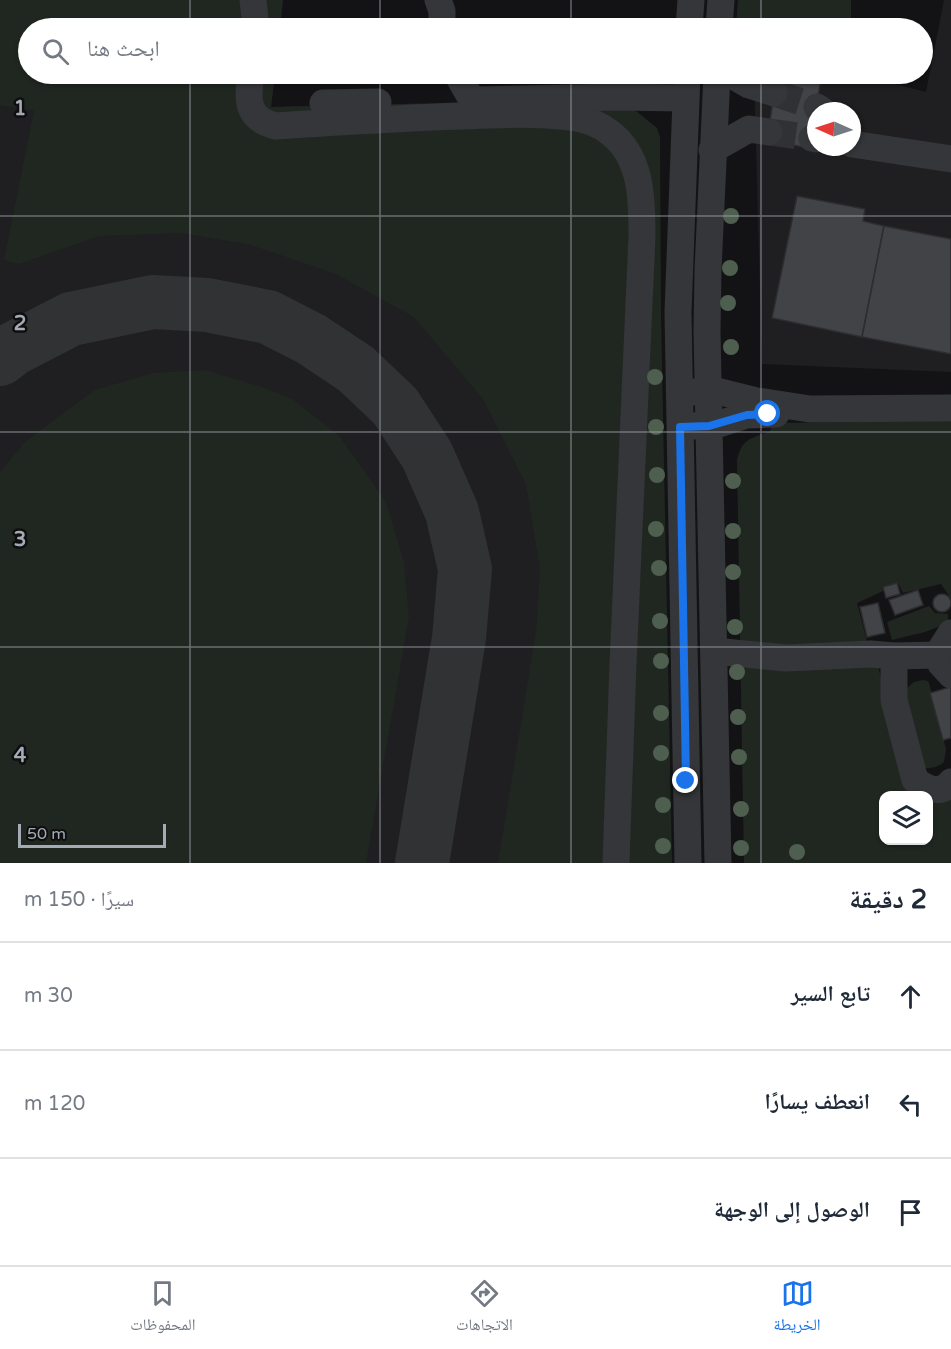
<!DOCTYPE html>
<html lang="ar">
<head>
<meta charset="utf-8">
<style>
  body { margin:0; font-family:"Varela Round","Noto Naskh Arabic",sans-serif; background:#f6f6f7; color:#1f2937; direction:rtl }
  .controls { position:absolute; right:18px; bottom:18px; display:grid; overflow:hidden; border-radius:12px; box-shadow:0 2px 4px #0004 }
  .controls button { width:54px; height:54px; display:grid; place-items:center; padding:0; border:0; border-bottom:2px solid #e0e1e3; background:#fff; color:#1f2937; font:30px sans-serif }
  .compass { position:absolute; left:807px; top:102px; width:54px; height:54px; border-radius:50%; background:#fff; box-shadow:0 2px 4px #0004; rotate:273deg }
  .scale { position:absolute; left:18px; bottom:15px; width:148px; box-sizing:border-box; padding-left:6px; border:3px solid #a5abb4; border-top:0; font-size:16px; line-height:21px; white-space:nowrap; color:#a5abb4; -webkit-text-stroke:4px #0e0e0f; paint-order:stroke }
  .stop { position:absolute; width:18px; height:18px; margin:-14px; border:4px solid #1a73e8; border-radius:50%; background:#fff }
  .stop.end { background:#1a73e8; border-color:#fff; box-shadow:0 2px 6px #0008 }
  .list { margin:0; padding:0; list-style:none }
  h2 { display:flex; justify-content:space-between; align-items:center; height:78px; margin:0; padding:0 24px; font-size:26px }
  h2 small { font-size:20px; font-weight:400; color:#747a83 }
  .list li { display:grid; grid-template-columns:39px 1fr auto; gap:18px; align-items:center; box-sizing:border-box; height:108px; padding:0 24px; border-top:2px solid #e0e1e3 }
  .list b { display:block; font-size:22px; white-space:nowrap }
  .list em { font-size:20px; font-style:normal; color:#747a83 }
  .icon { flex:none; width:33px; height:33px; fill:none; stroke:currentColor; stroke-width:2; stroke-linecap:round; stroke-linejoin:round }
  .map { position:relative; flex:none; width:951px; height:863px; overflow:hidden; direction:ltr }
  .search { position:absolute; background:#fff; box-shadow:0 2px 4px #0004; left:18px; right:18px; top:18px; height:66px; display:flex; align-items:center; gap:15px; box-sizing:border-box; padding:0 21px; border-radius:33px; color:#747a83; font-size:22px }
  .sheet { height:402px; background:#fff }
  nav { display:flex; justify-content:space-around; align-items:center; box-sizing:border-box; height:84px; border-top:2px solid #e0e1e3; background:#fff; font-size:16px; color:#747a83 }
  nav a { display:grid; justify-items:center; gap:3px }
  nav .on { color:#1a73e8 }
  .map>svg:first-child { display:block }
  .built { fill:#1f1f21; fill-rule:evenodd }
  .green { fill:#202720 }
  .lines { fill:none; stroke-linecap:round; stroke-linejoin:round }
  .taxiway { stroke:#303234; stroke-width:54 }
  .building { fill:#424347; stroke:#2d2d30; stroke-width:1.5 }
  .minor-tunnel { stroke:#303135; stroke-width:27; stroke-dasharray:27 14; stroke-linecap:butt }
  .minor { stroke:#343639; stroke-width:27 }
  .tree { fill:#4e5f4f }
  .route { stroke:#1a73e8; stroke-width:8 }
  .grid { fill:none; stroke:#a5abb4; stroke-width:1.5; stroke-opacity:0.55 }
  .grid-label { font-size:20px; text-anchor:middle; font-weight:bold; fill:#a5abb4; stroke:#0e0e0f; stroke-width:5; stroke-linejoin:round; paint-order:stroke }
</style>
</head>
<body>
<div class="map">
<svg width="951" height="863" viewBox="0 0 951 863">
  <rect width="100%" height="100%" fill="#131315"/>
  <!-- built -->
  <g class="built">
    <path d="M0,0H283L280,28H28V74H275L271,107L621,99L657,128L627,863H0Z"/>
    <path d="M944,0H951V372L762,364L754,74H854L926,92ZM816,111H852V147H816Z"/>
  </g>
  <!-- green -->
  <g class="green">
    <path d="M0,0H283L280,28H28V74H275L271,107L621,99L657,128L660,137L661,315L672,863H498L536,632L540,569L526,484L483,399L414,317L336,274L251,245L182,233L99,236L19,264L4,260L34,111L0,105Z"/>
    <path d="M738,0H851V28H736Z"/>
    <path d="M205,370L262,387L292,399L339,436L386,502L404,563L409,617L366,863H0V472L25,442L95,390L153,373Z"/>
    <path d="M951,421V599L941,584L903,593L898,583L882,587L883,591L857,603L872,661L877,662L908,786L918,795L884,796V840H928L929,802L951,799V863H744L737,460C743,437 749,440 770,431L773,423Z"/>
    <path d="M929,606L935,613L948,614V623L925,632L892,640L887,622Z"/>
    <path d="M923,680L928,681L929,683L946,749L944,762C937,768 931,768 922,768L904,691L914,682Z"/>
  </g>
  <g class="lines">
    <!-- taxiway -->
    <path class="taxiway" d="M0,359L13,349L71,319L153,302L207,305L268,317L311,339L356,369L395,406L427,455L452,512L465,569L459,638L422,863"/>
  </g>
  <!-- building -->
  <g class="building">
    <path d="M777,74L821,78L810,148L767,141Z"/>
    <path d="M797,196L865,209L863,221L884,226L862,337L772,318Z"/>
    <path d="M884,226L951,239V354L862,337Z"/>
    <path d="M897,583L900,594L886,598L883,587Z"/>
    <path d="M918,590L923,605L895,615L889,600Z"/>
    <circle cx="942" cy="603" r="9"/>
    <path d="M878,603L885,633L867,637L860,607Z"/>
    <path d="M951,687V738L943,740L930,693Z"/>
  </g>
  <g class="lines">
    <!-- minor-tunnel -->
    <g class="minor-tunnel">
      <path d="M774,93L817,107"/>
      <path d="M769,132L812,138"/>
    </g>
    <!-- minor -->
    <g class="minor">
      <path d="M253,0L256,28"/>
      <path d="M438,0L442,11V28"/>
      <path d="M689,28L691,0"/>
      <path d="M719,28L721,0"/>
      <path d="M251,74C247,99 246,119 276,126C338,122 400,118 462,116C499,115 539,112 576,118C588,120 600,125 609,132C642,156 642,199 642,236L623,664L616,863"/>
      <path d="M457,74L472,100L614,97L685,98"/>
      <path d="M687,74L678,312L688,863"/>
      <path d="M717,74L708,270L707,331L718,863"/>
      <path d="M730,74L749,85L774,93"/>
      <path d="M323,103L378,102"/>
      <path d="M817,107L823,111"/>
      <path d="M812,138L816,139"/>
      <path d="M852,144L951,159"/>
      <path d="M712,150L749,129L769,132"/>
      <path d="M693,392L717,391L757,401L810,409L951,408"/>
      <path d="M693,426L719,424L747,415L776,414"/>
      <path d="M951,633L937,655L941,664L951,675"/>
      <path d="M714,651L786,658L871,654L894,656L937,655"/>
      <path d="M894,656V700L915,780C926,789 941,795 951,782"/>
    </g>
  </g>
  <!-- trees -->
  <g class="tree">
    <circle cx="731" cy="216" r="8"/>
    <circle cx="730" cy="268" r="8"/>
    <circle cx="728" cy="303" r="8"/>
    <circle cx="731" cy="347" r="8"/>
    <circle cx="655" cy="377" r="8"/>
    <circle cx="656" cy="427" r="8"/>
    <circle cx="657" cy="475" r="8"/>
    <circle cx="733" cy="481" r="8"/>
    <circle cx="656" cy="529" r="8"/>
    <circle cx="733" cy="531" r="8"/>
    <circle cx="659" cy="568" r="8"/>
    <circle cx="733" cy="572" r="8"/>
    <circle cx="660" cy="621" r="8"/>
    <circle cx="735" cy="627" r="8"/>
    <circle cx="661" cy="661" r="8"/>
    <circle cx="737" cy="672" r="8"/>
    <circle cx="661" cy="713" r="8"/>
    <circle cx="738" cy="717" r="8"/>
    <circle cx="661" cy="753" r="8"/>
    <circle cx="739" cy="757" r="8"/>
    <circle cx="663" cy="805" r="8"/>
    <circle cx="741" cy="809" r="8"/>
    <circle cx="663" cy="846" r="8"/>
    <circle cx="741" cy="848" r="8"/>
    <circle cx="797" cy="852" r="8"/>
  </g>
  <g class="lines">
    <!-- route -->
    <path class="route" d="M686,781L680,427L709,426L747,415L768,414"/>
  </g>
  <!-- grid -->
  <path class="grid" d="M190,0V28M380,0V28M571,0V28M761,0V28M190,74V863M380,74V863M571,74V863M761,74V863M0,216H951M0,432H951M0,647H951"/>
  <g class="grid-label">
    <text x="20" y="115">1</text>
    <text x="20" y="330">2</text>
    <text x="20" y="546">3</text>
    <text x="20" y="762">4</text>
  </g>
</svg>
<div class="controls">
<button><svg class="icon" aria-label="layers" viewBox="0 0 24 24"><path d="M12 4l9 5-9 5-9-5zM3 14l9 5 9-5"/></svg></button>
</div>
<svg class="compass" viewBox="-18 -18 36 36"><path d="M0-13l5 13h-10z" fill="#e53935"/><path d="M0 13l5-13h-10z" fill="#747a83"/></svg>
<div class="scale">50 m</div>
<div class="stop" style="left:768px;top:414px"></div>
<div class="stop end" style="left:686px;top:781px"></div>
<div class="search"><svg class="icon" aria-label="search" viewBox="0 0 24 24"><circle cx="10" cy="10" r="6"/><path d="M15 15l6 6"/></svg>ابحث هنا</div>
</div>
<section class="sheet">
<h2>2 دقيقة<small>سيرًا · 150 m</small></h2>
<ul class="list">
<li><svg class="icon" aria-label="ahead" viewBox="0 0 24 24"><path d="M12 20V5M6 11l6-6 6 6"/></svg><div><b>تابع السير</b></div><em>30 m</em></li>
<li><svg class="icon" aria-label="left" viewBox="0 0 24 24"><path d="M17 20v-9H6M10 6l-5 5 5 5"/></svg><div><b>انعطف يسارًا</b></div><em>120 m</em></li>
<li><svg class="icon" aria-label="arrive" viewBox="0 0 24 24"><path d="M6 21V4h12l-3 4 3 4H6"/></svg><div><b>الوصول إلى الوجهة</b></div></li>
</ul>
</section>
<nav>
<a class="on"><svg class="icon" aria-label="map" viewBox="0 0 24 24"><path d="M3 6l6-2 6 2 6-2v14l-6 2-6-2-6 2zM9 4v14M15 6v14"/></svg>الخريطة</a>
<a><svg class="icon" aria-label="directions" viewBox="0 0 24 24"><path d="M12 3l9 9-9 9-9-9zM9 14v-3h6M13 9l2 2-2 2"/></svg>الاتجاهات</a>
<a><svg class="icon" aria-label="saved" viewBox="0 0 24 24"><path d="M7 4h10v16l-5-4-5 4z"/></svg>المحفوظات</a>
</nav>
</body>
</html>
